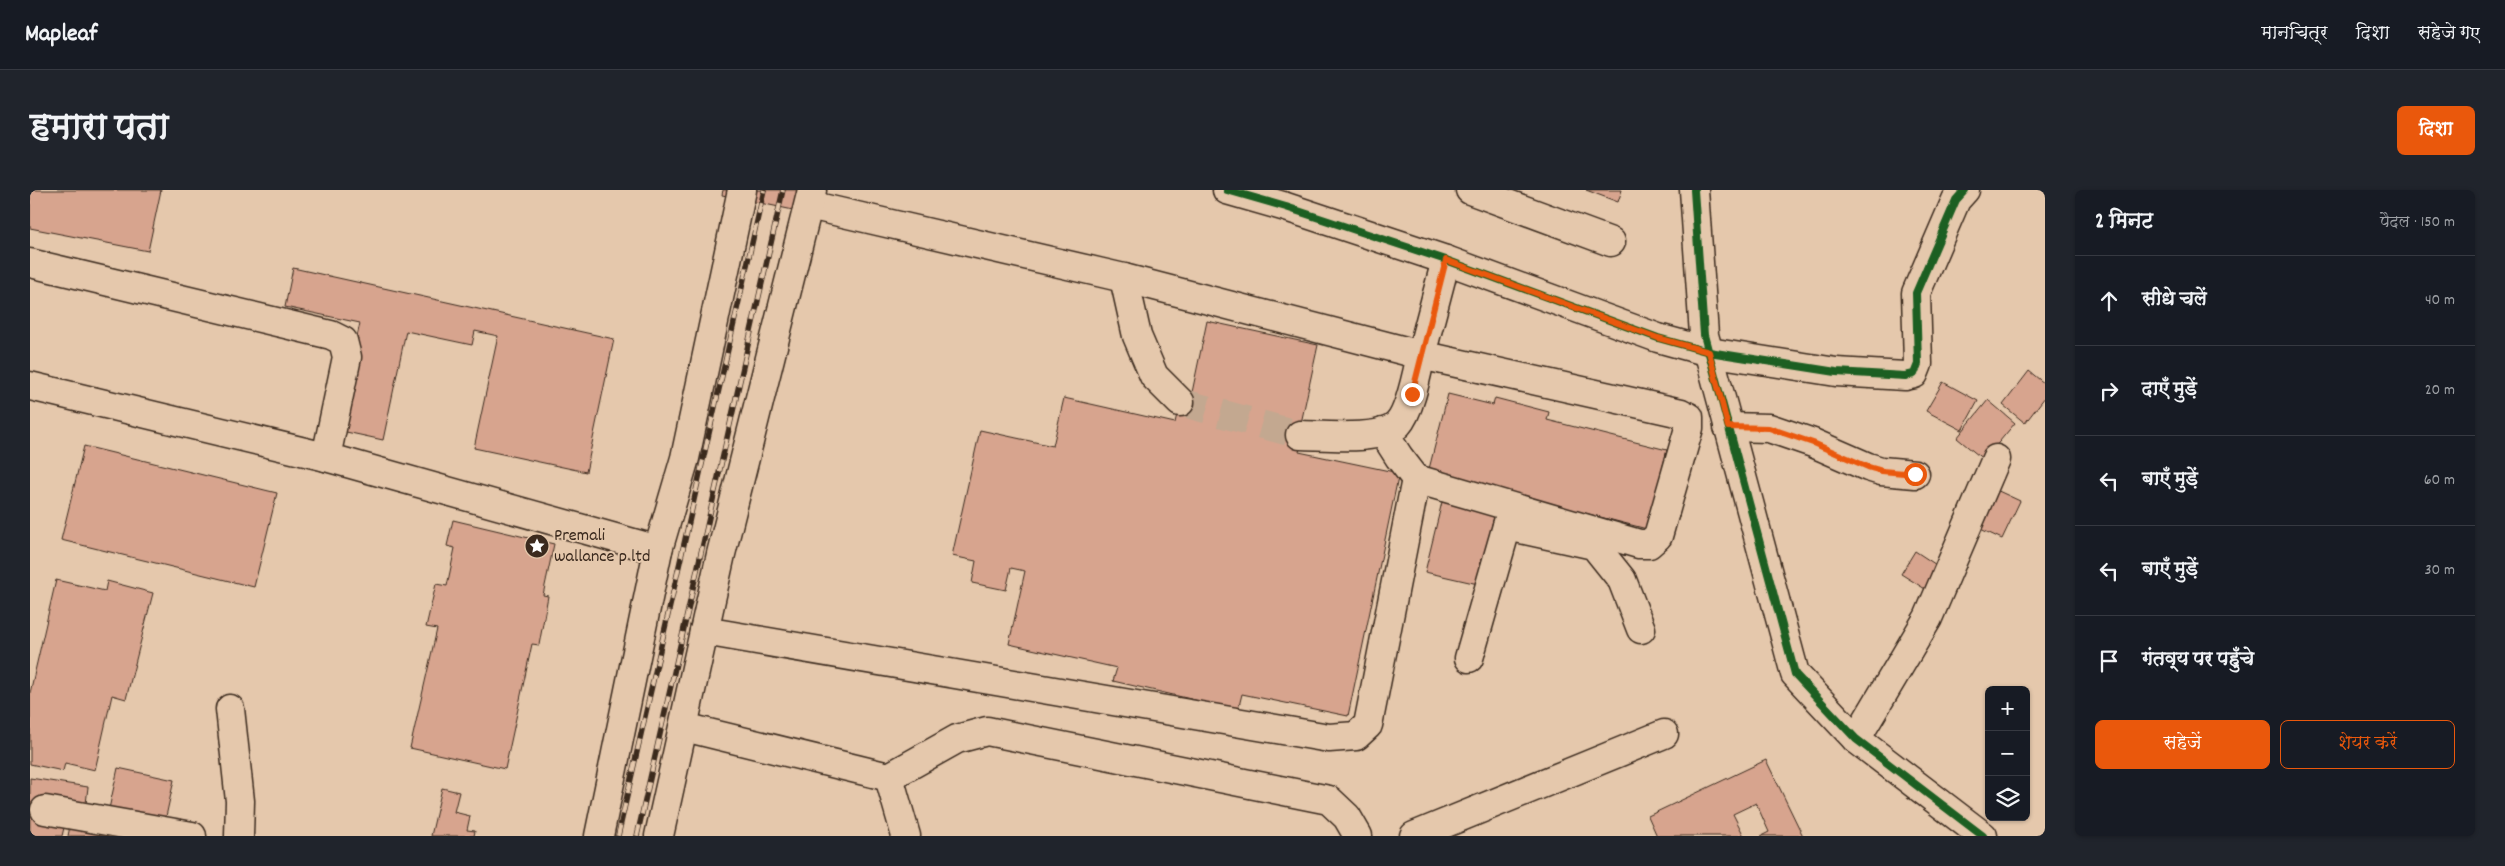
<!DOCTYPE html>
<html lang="hi">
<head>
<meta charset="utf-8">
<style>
  body { margin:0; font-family:Dekko,"Playpen Sans Deva",sans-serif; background:#20242c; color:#f1f3f6 }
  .controls { position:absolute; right:15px; bottom:15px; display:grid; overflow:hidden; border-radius:8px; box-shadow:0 1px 4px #0004 }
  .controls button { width:45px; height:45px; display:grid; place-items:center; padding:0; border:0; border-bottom:1px solid #363941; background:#171b24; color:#f1f3f6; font:25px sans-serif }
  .stop { position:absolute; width:15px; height:15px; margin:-11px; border:4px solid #ea580c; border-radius:50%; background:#fff }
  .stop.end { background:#ea580c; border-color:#fff; box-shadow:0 1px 5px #0008 }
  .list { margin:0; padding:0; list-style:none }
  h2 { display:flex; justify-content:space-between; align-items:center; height:65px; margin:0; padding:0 20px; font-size:21px }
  h2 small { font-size:16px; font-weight:400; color:#9ea1a6 }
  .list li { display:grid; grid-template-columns:32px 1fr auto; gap:15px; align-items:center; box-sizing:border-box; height:90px; padding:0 20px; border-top:1px solid #363941 }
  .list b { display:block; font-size:19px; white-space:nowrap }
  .list em { font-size:16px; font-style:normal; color:#9ea1a6 }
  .actions { display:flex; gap:10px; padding:15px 20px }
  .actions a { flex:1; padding:11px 0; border:1px solid #ea580c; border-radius:8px; text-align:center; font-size:18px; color:#ea580c }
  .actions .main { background:#ea580c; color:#fff }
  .icon { flex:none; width:28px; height:28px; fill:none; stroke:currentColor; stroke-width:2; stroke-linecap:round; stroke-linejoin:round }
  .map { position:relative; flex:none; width:2015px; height:646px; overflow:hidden; border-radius:8px }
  header { display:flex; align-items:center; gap:30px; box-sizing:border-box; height:70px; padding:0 25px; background:#171b24; border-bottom:1px solid #363941 }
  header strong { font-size:24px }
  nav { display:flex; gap:28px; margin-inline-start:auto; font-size:18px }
  .intro { display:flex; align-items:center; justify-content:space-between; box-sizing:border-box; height:120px; padding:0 30px }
  h1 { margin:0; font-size:35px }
  .button { padding:12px 22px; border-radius:8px; background:#ea580c; color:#fff; font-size:18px; font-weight:700 }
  main { display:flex; gap:30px; padding:0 30px }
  aside { flex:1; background:#171b24; border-radius:8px; box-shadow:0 1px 4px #0004 }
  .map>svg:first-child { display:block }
  .building { fill:#d7a48e; stroke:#3b2a1e }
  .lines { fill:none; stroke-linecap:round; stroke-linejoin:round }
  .minor-tunnel { stroke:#c3a890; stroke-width:28; stroke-dasharray:28 14; stroke-linecap:butt }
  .minor-casing { stroke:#3b2a1e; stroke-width:31 }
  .major-casing { stroke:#3b2a1e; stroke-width:31 }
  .minor { stroke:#e5c8ac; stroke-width:28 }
  .major { stroke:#e5c8ac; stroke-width:28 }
  .rail-casing { stroke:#3b2a1e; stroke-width:5.5 }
  .rail { stroke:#e5c8ac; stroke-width:4; stroke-dasharray:11; stroke-linecap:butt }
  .cycleway-casing { stroke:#e5c8ac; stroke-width:11 }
  .cycleway { stroke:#1b5e20; stroke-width:8 }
  .route { stroke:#ea580c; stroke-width:6 }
  .labels { text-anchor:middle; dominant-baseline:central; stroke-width:4; stroke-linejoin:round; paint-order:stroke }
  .poi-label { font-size:18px; fill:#3b2a1e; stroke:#e5c8ac; text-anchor:start }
</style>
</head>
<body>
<header>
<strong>Mapleaf</strong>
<nav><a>मानचित्र</a><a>दिशा</a><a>सहेजे गए</a></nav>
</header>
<div class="intro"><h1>हमारा पता</h1><a class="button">दिशा</a></div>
<main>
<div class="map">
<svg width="2015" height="646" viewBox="0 0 2015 646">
  <rect width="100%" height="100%" fill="#e5c8ac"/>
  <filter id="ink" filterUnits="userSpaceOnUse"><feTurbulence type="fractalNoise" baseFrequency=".02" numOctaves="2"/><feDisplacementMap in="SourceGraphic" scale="10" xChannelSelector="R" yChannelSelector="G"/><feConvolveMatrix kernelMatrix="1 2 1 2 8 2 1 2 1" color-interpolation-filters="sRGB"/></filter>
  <g filter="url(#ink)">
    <!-- building -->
    <g class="building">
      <path d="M0,0H131L118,61L0,38Z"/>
      <path d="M693,0H793L787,25L692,5Z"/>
      <path d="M1556,0H1592L1588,12Z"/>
      <path d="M263,78L584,149L556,282L444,258L468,146L445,141L442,155L376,141L353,250L307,240L330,133L255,117Z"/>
      <path d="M1177,131L1288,155L1270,238L1275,239L1269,262L1369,283L1318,526L1212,504L1208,520L1083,491L1087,478L979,454L995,381L981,378L976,400L942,393L946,371L922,366L950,240L1023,256L1034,208L1145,233L1150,210L1160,212Z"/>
      <path d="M1999,181L2015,194V207L1995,233L1973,215Z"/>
      <path d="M1913,192L1948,211L1932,240L1896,221Z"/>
      <path d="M1418,204L1463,215L1465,208L1519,222L1517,230L1637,260L1617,339L1398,283Z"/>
      <path d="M1958,210L1985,233L1954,270L1927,248Z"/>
      <path d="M54,256L247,303L224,397L31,350Z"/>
      <path d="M1962,298L1990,311L1972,349L1944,336Z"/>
      <path d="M1412,312L1465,324L1448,394L1395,382Z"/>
      <path d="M423,330L524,354L513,405L518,406L509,455L502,454L475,579L380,558L407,439L396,437L406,394L417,396L425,358L417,356Z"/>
      <path d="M1885,361L1914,380L1900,402L1871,384Z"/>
      <path d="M26,390L75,401L77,391L123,403L96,509L82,505L65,580L35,573L33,581L0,574V503Z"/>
      <path d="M1736,570L1773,646H1731L1739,642L1726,613L1703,624L1714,646H1627L1618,626Z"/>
      <path d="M88,578L144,590L135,631L79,619Z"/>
      <path d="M0,588L58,597L55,622L0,614Z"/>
      <path d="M412,598L429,602L424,622L440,626L437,640L445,641L444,646H401Z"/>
      <path d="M0,617L37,625L32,646H0Z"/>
      <path d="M41,631L105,646H38Z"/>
    </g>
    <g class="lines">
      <!-- minor-tunnel -->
      <path class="minor-tunnel" d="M1150,212L1270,245"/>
      <defs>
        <g id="minor">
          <path d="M1197,0L1256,17L1416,70L1628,148L1679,162L1806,182L1875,186L1884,184L1888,174L1886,103L1926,10L1935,0"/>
          <path d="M1440,0L1581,52"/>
          <path d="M1664,0L1674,145L1765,484L1826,549L1953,646"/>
          <path d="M779,15L1094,88L1391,165C1387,183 1380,221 1368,234C1352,252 1293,245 1270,245"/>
          <path d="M0,73L301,145L313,151L317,167L296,267"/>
          <path d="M1094,88L1107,146L1124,186L1150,212"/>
          <path d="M0,196L296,267L628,360"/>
          <path d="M1698,237L1739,238L1783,253L1838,277L1851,281L1885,284"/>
          <path d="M1353,242L1369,267L1386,289L1609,354H1619L1628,346L1659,238V227L1651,223L1391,165L1416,70"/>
          <path d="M1477,336L1564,355L1592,390L1611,439"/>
          <path d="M674,441L1299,548L1326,546L1338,535L1386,289"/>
          <path d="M1439,468L1482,318"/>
          <path d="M200,519L210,611L209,646"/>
          <path d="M654,537L859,587L927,549L957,541L1299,610L1317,627L1328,646"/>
          <path d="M1826,549L1898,428L1966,269"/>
          <path d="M859,587L876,646"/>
          <path d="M15,620L162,646"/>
          <path d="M1384,646L1634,544"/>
        </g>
        <g id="major">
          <path d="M569,646L628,360L655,268L712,0"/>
          <path d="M629,646L691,364L782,0"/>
        </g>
      </defs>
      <!-- minor casing -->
      <use href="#minor" class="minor-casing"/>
      <!-- major casing -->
      <use href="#major" class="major-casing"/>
      <!-- minor -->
      <use href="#minor" class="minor"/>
      <!-- major -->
      <use href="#major" class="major"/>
      <defs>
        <g id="rail">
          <path d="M588,646L734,0"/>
          <path d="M607,646L753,0"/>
        </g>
      </defs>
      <!-- rail casing -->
      <use href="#rail" class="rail-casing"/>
      <!-- rail -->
      <use href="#rail" class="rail"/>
      <defs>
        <g id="cycleway">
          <path d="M1197,0L1256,17L1416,70L1628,148L1679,162L1806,182L1875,186L1884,184L1888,174L1886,103L1926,10L1935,0"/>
          <path d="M1664,0L1674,145L1765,484L1826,549L1953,646"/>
        </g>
      </defs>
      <!-- cycleway casing -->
      <use href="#cycleway" class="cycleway-casing"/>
      <!-- cycleway -->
      <use href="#cycleway" class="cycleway"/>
    </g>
  </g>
  <g class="lines" filter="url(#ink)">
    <!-- route -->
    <path class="route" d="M1382,204L1416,70L1628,148L1679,162L1698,237L1739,238L1783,253L1838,277L1852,281L1885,284"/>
  </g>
  <!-- icons -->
  <defs>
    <symbol id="sight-disc" viewBox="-11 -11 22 22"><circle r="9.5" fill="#3b2a1e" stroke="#e5c8ac"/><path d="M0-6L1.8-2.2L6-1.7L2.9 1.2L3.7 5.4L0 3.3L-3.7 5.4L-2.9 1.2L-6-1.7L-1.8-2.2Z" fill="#fff"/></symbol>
  </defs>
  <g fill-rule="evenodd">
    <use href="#sight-disc" x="493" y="342" width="28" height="28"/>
  </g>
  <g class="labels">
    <!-- poi labels -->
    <g class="poi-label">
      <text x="524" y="346">Premali<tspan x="524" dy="21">wallance p ltd</tspan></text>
    </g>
  </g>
</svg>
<div class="controls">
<button>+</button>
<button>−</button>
<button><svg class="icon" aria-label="layers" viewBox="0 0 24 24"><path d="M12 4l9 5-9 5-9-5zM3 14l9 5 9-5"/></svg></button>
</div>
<div class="stop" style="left:1885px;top:284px"></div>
<div class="stop end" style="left:1382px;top:204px"></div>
</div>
<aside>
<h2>2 मिनट<small>पैदल · 150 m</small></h2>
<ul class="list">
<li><svg class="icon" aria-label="ahead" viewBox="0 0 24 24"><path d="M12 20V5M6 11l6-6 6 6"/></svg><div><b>सीधे चलें</b></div><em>40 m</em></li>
<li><svg class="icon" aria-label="right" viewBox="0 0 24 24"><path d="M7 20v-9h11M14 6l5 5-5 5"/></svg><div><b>दाएँ मुड़ें</b></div><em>20 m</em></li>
<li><svg class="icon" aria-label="left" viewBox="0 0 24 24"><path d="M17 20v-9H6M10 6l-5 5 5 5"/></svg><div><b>बाएँ मुड़ें</b></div><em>60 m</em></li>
<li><svg class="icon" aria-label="left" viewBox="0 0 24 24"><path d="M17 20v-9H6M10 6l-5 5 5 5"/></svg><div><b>बाएँ मुड़ें</b></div><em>30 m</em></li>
<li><svg class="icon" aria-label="arrive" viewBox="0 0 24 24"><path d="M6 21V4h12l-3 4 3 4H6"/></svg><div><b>गंतव्य पर पहुँचे</b></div></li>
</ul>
<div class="actions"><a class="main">सहेजें</a><a>शेयर करें</a></div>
</aside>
</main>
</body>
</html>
